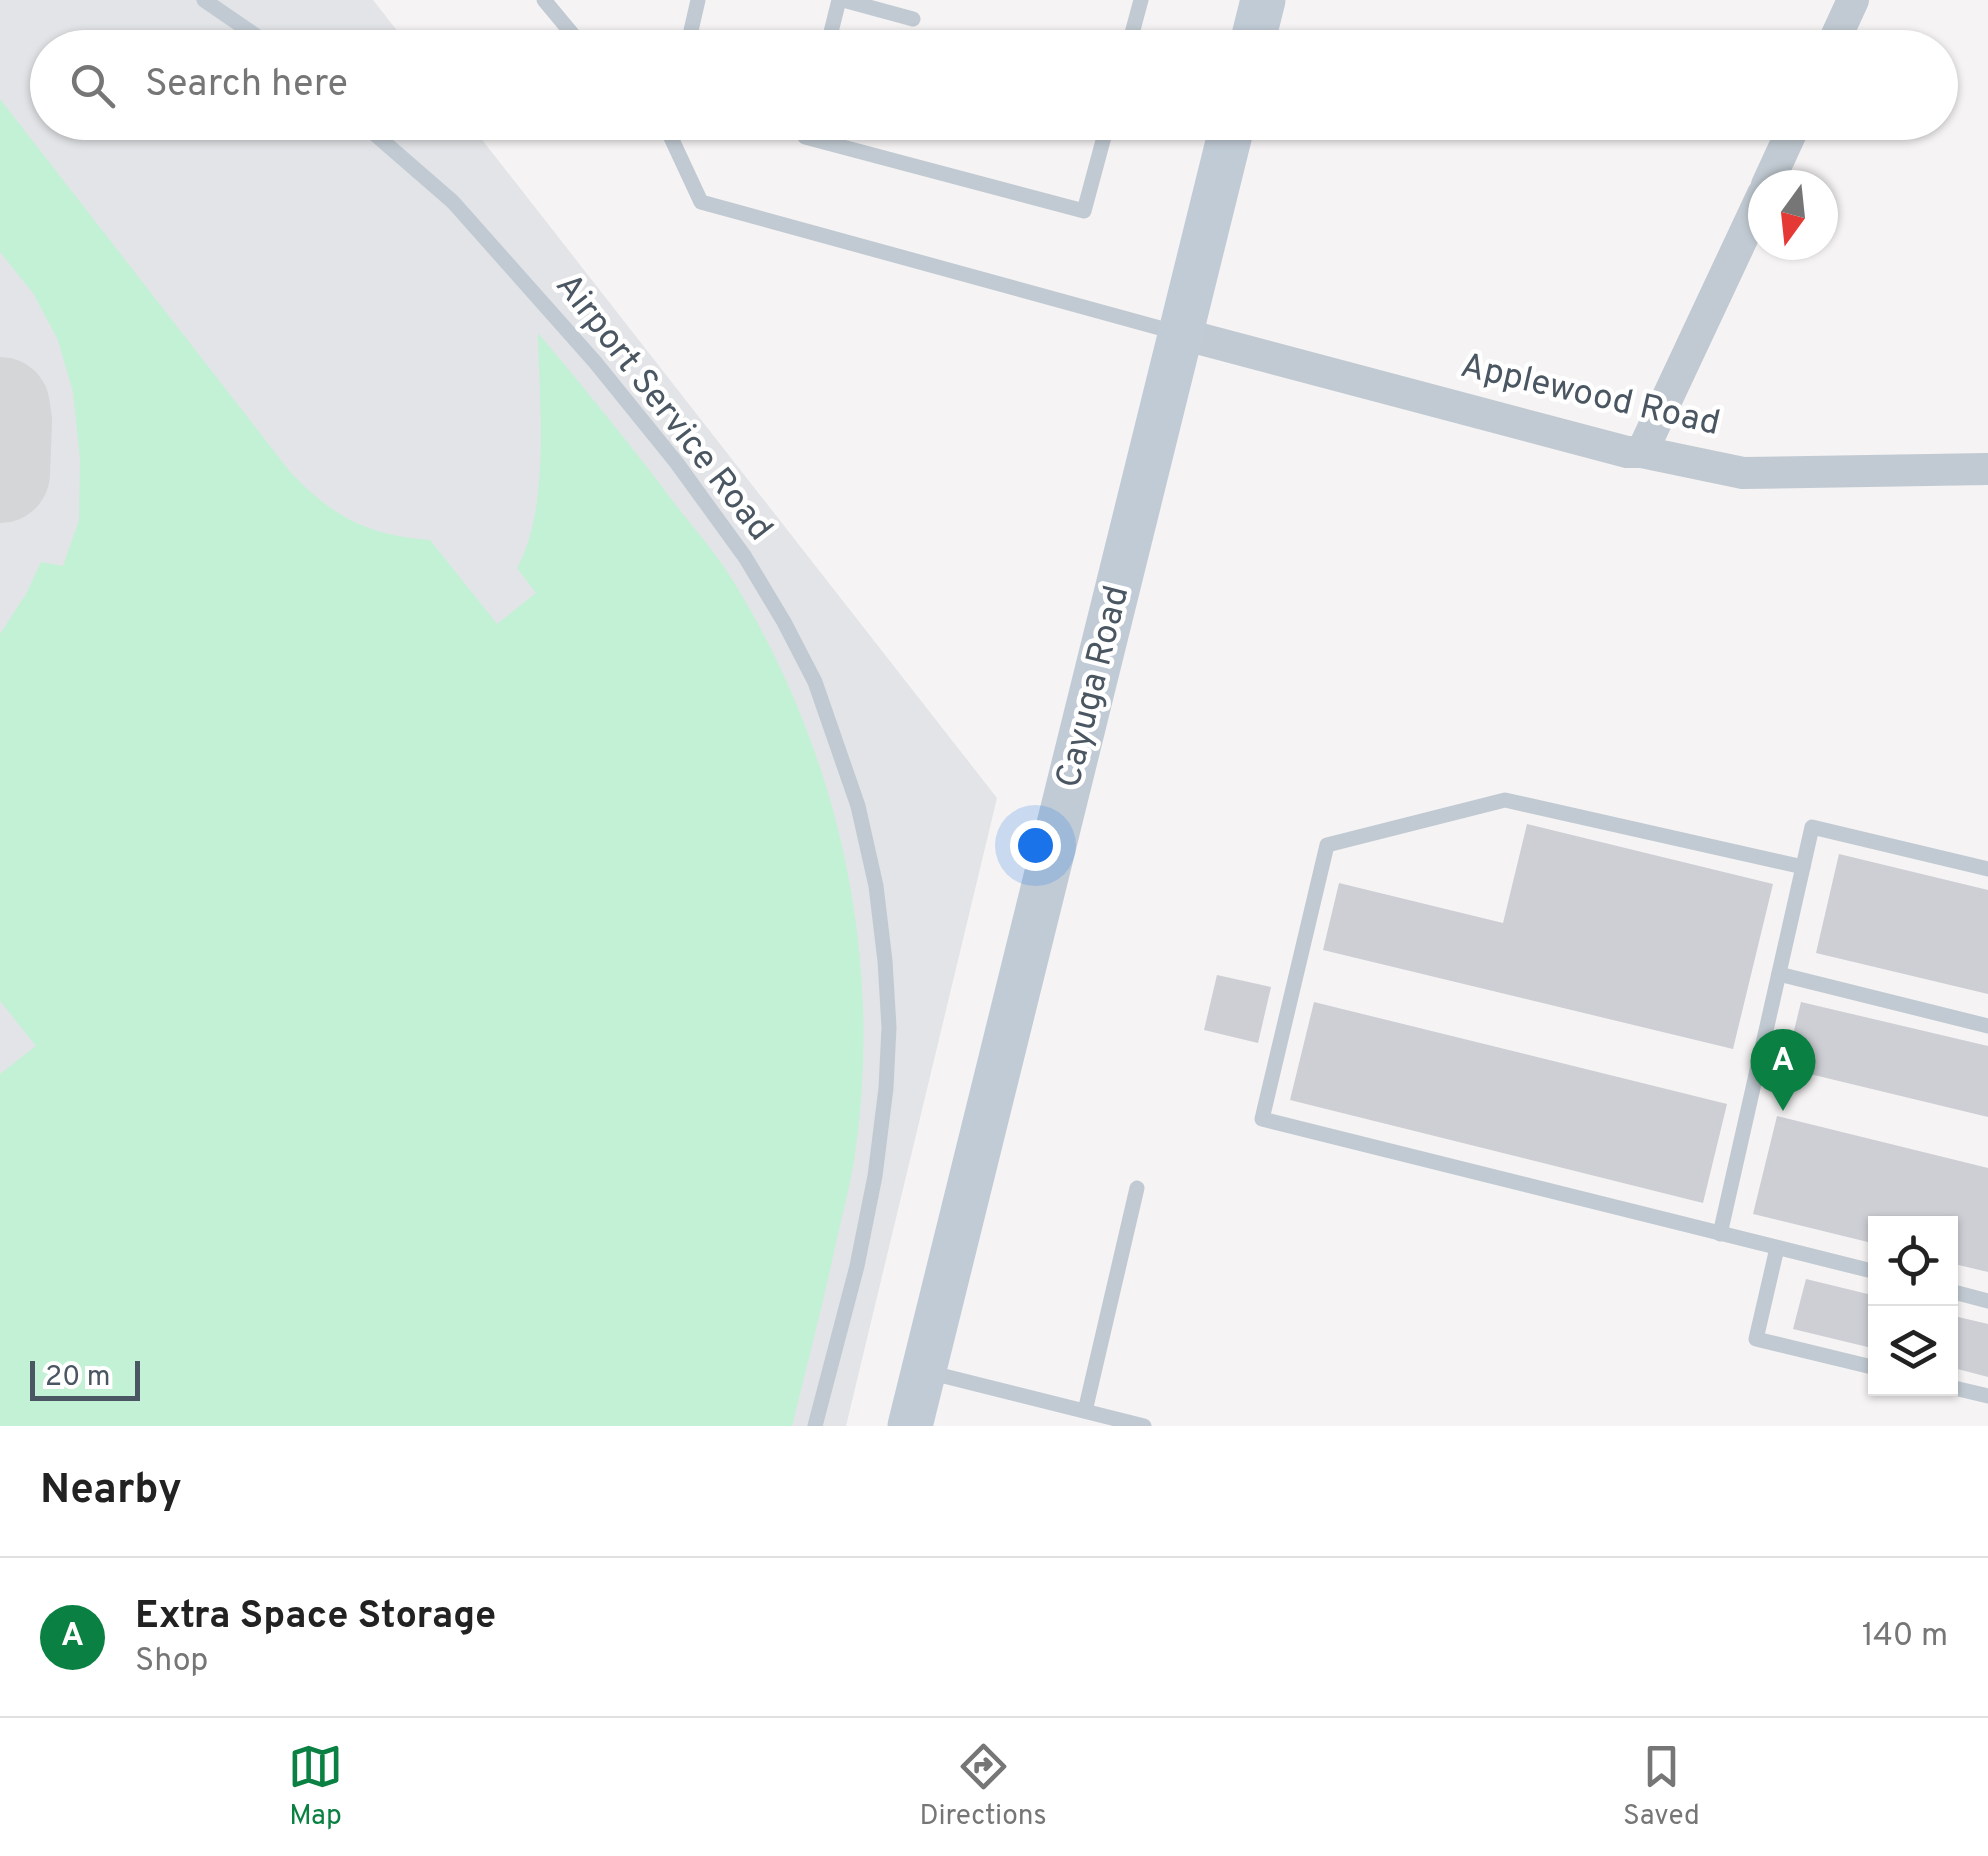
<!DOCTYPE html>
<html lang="en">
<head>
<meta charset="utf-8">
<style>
  body { margin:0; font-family:Overpass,sans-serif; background:#f2f2f2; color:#222 }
  .controls { position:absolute; right:30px; bottom:30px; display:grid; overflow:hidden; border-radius:0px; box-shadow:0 2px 8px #0004 }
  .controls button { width:90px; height:90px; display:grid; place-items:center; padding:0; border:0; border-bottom:2px solid #e0e0e0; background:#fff; color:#222; font:50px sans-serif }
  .compass { position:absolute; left:1748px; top:170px; width:90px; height:90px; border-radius:50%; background:#fff; box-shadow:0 2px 8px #0004; rotate:195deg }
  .scale { position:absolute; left:30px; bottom:25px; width:110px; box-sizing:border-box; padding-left:10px; border:5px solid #4a5661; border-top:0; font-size:28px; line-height:35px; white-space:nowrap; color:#4a5661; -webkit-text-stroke:8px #fff; paint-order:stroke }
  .you { position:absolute; left:1035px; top:845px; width:35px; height:35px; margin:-25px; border:8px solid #fff; border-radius:50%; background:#1a73e8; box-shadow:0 0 0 15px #1a73e833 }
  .badge { display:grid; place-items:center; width:65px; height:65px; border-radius:50%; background:#0b8043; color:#fff; font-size:32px; font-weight:700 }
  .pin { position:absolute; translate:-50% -82px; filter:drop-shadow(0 2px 5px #0008) }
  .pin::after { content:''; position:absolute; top:52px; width:35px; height:30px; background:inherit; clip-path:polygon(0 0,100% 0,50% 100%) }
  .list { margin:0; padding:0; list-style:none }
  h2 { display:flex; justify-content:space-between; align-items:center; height:130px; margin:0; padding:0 40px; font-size:42px }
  h2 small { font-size:32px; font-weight:400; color:#767676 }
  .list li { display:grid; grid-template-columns:65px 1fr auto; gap:30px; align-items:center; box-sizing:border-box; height:160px; padding:0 40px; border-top:2px solid #e0e0e0 }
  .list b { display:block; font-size:38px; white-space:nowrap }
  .list p { margin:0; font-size:32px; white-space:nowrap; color:#767676 }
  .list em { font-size:32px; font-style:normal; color:#767676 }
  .icon { flex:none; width:55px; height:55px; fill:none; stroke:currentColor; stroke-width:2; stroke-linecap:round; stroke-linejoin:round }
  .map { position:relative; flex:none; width:1988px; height:1426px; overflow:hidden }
  .search { position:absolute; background:#fff; box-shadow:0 2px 8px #0004; left:30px; right:30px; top:30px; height:110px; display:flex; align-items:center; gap:25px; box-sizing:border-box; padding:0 35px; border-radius:55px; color:#767676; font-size:38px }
  .sheet { height:290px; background:#fff }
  nav { display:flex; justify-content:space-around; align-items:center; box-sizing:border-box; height:140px; border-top:2px solid #e0e0e0; background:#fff; font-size:28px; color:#767676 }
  nav a { display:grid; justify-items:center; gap:5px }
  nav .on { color:#0b8043 }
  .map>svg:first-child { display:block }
  .airport { fill:#e2e4e7 }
  .green { fill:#c3f1d5 }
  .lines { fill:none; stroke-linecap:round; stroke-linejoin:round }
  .taxiway { stroke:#d5d6d8; stroke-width:100 }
  .building { fill:#cdcfd5 }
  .lane { stroke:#c1cad2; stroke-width:15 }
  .street { stroke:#c1cad2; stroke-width:32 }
  .secondary { stroke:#c1cbd6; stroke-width:45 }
  .labels { text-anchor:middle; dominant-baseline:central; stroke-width:9; stroke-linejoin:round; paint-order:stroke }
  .street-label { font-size:35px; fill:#4a5661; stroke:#fff }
</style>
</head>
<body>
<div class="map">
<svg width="1988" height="1426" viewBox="0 0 1988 1426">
  <rect width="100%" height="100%" fill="#f5f3f3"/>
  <!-- airport -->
  <path class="airport" d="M0,0H373L410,47L48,48V122L469,123L997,798L846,1426H0Z"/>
  <!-- green -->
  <path class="green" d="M0,99L291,473C335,518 367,535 430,540L497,624L536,593L517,568C551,507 539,402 538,333C585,389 631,445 675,504C693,527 714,551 730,576C839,750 885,958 854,1161C849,1189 842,1216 836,1243C823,1304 807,1365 792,1426H0V1074L36,1046L0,1001V634L26,594L41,562L63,566L79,520L80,459L73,392L58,340L33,293L0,252Z"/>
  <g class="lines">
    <!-- taxiway -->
    <path class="taxiway" d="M0,407L2,421L0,473"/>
  </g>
  <!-- building -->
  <g class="building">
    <path d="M1527,824L1773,884L1733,1049L1323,950L1339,883L1503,923Z"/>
    <path d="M1839,854L1988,890V994L1816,953Z"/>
    <path d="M1217,975L1271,987L1258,1043L1204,1030Z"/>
    <path d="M1314,1002L1727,1104L1703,1203L1290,1100Z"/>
    <path d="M1801,1002L1988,1046V1117L1785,1068Z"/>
    <path d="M1777,1116L1988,1168V1272L1950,1263V1224H1876V1244L1753,1214Z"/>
    <path d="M1806,1279L1876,1296V1349L1793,1329Z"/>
    <path d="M1950,1315L1988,1324V1377L1950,1367Z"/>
  </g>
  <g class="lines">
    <!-- lane -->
    <g class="lane">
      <path d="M204,0L274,48"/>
      <path d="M544,0L584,48"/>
      <path d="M843,0L913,19"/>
      <path d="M687,48L698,0"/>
      <path d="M827,48L839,0"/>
      <path d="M1128,48L1141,0"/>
      <path d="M361,122L453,202L595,362L676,462L745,557L784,622L815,682L858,806L876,886L885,961L889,1027L886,1088L875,1176L857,1266L815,1426"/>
      <path d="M668,122L667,129L701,202L1178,333"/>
      <path d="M808,122L805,137L1084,211L1108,122"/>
      <path d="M1803,867L1505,800L1327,845L1262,1119L1876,1272"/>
      <path d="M1779,974L1988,1026"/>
      <path d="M1720,1234L1812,827L1988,869"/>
      <path d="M1777,1248L1756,1339L1876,1368"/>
      <path d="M1950,1291L1988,1301"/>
      <path d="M928,1372L1144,1426"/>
      <path d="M1950,1387L1988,1396"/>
      <path d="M1085,1411L1137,1188"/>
    </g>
    <!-- street -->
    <g class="street">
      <path d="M1831,48L1853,0"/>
      <path d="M1767,185L1796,122"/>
      <path d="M1182,334L1627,452H1642L1743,473L1988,469"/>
      <path d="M1642,452L1763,194"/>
    </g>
    <!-- secondary -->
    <g class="secondary">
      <path d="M1251,48L1263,0"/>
      <path d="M910,1426L1233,122"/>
    </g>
  </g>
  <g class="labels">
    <!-- street labels -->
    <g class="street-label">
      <text transform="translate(1590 396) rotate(13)">Applewood Road</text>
      <text transform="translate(663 408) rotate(52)">Airport Service Road</text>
      <text transform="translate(1094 687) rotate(-76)">Cayuga Road</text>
    </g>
  </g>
</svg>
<div class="controls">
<button><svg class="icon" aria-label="locate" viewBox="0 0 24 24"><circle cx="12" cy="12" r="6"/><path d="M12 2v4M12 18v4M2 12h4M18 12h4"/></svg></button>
<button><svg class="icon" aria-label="layers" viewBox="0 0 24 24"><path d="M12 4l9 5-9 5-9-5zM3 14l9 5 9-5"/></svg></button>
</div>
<svg class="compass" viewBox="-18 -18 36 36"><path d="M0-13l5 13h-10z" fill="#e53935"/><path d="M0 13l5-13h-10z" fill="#767676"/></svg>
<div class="scale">20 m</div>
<div class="you"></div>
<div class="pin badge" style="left:1783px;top:1111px">A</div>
<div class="search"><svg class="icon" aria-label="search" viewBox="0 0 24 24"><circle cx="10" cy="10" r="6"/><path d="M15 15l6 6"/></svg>Search here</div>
</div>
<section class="sheet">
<h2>Nearby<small></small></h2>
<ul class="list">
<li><span class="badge">A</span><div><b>Extra Space Storage</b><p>Shop</p></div><em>140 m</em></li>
</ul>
</section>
<nav>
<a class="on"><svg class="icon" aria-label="map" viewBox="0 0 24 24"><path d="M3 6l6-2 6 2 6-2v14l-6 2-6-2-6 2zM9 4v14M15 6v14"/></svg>Map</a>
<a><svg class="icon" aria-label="directions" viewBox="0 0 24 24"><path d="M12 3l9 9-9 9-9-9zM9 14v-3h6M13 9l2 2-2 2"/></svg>Directions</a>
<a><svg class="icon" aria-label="saved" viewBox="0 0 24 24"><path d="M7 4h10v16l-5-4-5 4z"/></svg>Saved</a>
</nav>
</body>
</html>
